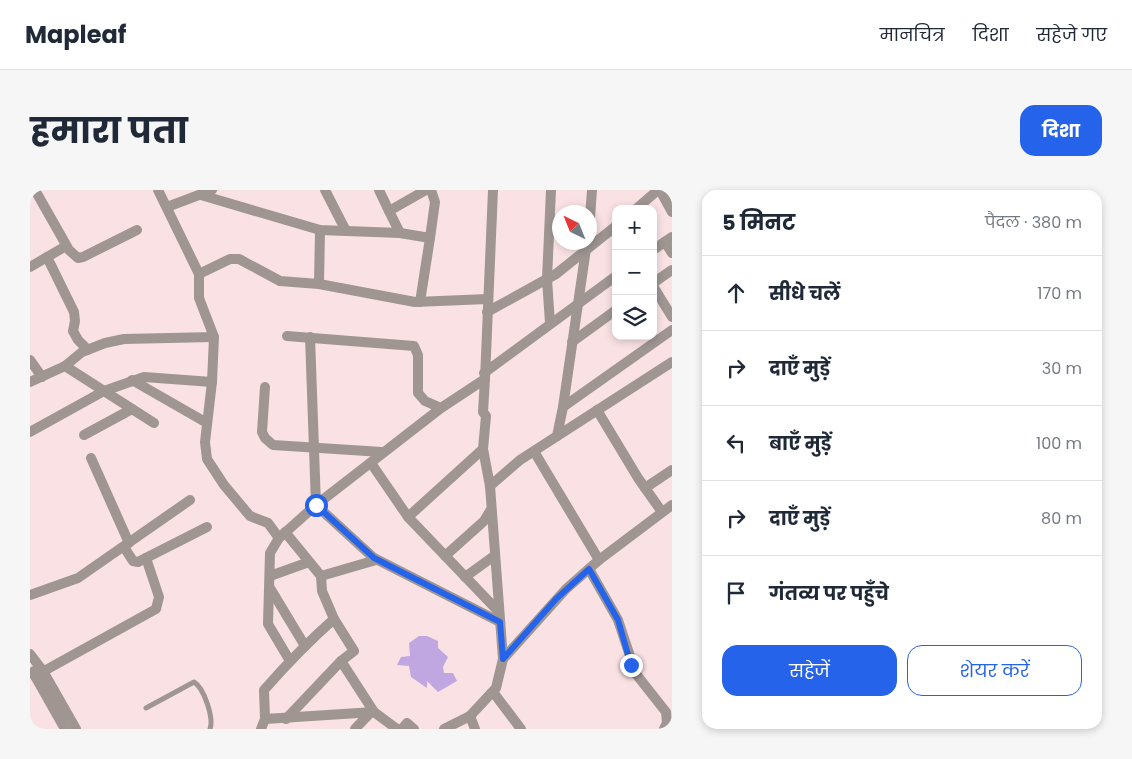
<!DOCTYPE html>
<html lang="hi">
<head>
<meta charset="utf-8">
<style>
  body { margin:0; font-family:Poppins,"Noto Sans Devanagari",sans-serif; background:#f6f6f7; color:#1f2937 }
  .controls { position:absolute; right:15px; top:15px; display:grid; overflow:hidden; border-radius:10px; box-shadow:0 2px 8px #0003 }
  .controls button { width:45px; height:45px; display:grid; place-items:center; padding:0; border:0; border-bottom:1px solid #e0e1e3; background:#fff; color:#1f2937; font:25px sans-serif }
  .compass { position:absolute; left:522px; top:15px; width:45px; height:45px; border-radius:50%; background:#fff; box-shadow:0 2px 8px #0003; rotate:317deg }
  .stop { position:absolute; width:15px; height:15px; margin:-11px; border:4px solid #2563eb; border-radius:50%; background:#fff }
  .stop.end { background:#2563eb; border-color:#fff; box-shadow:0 1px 5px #0008 }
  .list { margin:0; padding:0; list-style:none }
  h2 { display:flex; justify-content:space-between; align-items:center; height:65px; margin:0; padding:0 20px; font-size:21px }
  h2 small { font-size:16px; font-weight:400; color:#747a83 }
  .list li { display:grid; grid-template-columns:32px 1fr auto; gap:15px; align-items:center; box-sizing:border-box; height:75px; padding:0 20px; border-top:1px solid #e0e1e3 }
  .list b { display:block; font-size:19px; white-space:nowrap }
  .list em { font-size:16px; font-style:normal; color:#747a83 }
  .actions { display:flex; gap:10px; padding:15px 20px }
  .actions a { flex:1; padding:11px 0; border:1px solid #2563eb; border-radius:15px; text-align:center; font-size:18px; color:#2563eb }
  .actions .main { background:#2563eb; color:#fff }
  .icon { flex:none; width:28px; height:28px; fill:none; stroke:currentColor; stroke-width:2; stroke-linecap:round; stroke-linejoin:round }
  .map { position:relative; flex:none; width:642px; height:539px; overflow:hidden; border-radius:15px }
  header { display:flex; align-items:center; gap:30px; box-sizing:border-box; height:70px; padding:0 25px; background:#fff; border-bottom:1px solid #e0e1e3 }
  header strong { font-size:24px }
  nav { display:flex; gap:28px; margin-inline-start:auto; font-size:18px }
  .intro { display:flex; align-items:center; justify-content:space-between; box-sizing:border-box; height:120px; padding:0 30px }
  h1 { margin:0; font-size:35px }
  .button { padding:12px 22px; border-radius:15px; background:#2563eb; color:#fff; font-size:18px; font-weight:700 }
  main { display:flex; gap:30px; padding:0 30px }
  aside { flex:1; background:#fff; border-radius:15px; box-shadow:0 2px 8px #0003 }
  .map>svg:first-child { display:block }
  .water { fill:#c0a7e1 }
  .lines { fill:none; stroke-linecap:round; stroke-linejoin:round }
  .lane { stroke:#9f9692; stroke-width:5 }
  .street { stroke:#9f9692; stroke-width:10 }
  .route { stroke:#2563eb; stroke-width:6 }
</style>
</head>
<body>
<header>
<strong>Mapleaf</strong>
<nav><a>मानचित्र</a><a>दिशा</a><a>सहेजे गए</a></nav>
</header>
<div class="intro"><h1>हमारा पता</h1><a class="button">दिशा</a></div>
<main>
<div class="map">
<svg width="642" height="539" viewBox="0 0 642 539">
  <rect width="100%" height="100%" fill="#fae2e4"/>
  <!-- water -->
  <path class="water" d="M389,446H397L408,451V458L418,467L413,477L414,483H423L427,491L408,502L397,491V498L381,487L379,476L367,475L371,467L380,466L379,453Z"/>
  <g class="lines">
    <!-- lane -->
    <path class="lane" d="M116,518L164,492C174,498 184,528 180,539"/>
    <!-- street -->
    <g class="street">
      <path d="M5,0L39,60L48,68L53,67L107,40"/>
      <path d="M128,0L169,84L200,69H209L250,91L289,94L290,40"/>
      <path d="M295,0L316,41"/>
      <path d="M349,0L359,21"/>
      <path d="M630,0L642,22"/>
      <path d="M171,5L290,40L370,43L359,21L396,0"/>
      <path d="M137,17L182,0"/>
      <path d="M606,19L628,0"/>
      <path d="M560,28L562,0"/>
      <path d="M370,43L400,48L390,112"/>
      <path d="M400,48L405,12L401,0"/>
      <path d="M635,52L642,63"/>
      <path d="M623,60L642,47"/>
      <path d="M17,67L44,122L45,131L43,141L48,150L58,160"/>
      <path d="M0,77L36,56"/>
      <path d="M169,84V108L184,147L182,192L175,252L177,269L194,295L220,326L238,333L249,348"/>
      <path d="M623,93L642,80"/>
      <path d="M289,94L385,112L458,109"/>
      <path d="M623,96L642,127"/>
      <path d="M457,122L526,84L586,36"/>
      <path d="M520,133L517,89L521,0"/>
      <path d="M257,146L384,156L388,165V203L395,211L411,218"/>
      <path d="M280,147L286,315"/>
      <path d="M542,152L586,120"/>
      <path d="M0,170L12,187"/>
      <path d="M35,176L124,233"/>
      <path d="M454,183L586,86"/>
      <path d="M455,189L463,0"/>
      <path d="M102,190L177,233"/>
      <path d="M0,192L35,176L52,162L75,153L94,149L184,147"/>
      <path d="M235,197L232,242L235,248L243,255L352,262"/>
      <path d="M533,217L642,140"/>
      <path d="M567,220L608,288L632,322"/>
      <path d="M0,242L74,201L114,187L182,192"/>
      <path d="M54,245L102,219"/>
      <path d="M527,246L533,217L557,52"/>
      <path d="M505,263L569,370"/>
      <path d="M61,268L99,353"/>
      <path d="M341,273L378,327L453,259"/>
      <path d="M615,298L642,280"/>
      <path d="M286,315L411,218L455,189L453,222L456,226L453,259L460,296L490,270L642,172"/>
      <path d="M378,327L469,422"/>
      <path d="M255,342L291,386"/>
      <path d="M94,357L103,371L108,372L177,337"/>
      <path d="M415,366L454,331L460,321"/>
      <path d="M344,368L470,432"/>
      <path d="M559,379L588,430L606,484L636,522L637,533L634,539"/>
      <path d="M240,386L279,372"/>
      <path d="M435,387L464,366"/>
      <path d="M240,398L275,456"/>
      <path d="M0,405L48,388L160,310"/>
      <path d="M304,429L324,461L311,471"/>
      <path d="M0,464L13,481L46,539"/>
      <path d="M473,469L536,399L569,370L642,315"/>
      <path d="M260,471L238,434L240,363L249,348L286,315L346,370L291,386L292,401L304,429C279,451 256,475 234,500L235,529L344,522"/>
      <path d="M4,481L5,486L35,539"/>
      <path d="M5,486L126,419L129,407L116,368"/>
      <path d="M463,502L491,539"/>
      <path d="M440,526L445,539"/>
      <path d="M256,529L311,471L344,522L367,539"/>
      <path d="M231,539L235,529"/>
      <path d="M325,539L341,522"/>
      <path d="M372,539L377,533L384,539"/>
      <path d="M414,539L440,526L466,498L473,469L460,296"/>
    </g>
  </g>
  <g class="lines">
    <!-- route -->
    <path class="route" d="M286,315L344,368L470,432L473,469L526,409L559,379L588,430L601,475"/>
  </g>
</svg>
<div class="controls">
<button>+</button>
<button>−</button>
<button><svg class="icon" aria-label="layers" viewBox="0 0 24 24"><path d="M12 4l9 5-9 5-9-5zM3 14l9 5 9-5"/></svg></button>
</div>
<svg class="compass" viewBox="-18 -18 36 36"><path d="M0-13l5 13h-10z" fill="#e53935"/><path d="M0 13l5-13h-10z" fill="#747a83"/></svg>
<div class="stop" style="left:286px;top:315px"></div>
<div class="stop end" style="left:601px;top:475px"></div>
</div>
<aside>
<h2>5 मिनट<small>पैदल · 380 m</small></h2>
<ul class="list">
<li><svg class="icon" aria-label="ahead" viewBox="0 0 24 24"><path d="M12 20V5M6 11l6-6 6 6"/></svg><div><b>सीधे चलें</b></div><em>170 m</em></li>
<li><svg class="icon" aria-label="right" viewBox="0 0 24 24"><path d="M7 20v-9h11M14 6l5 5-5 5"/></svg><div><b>दाएँ मुड़ें</b></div><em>30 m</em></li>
<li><svg class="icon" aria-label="left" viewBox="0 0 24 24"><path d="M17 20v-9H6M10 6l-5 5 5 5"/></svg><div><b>बाएँ मुड़ें</b></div><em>100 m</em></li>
<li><svg class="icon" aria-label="right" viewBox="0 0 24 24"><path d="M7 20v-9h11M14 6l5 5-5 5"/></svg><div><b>दाएँ मुड़ें</b></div><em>80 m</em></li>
<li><svg class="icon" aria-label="arrive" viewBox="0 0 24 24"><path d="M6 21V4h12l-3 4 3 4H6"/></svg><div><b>गंतव्य पर पहुँचे</b></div></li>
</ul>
<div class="actions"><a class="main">सहेजें</a><a>शेयर करें</a></div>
</aside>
</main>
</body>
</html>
